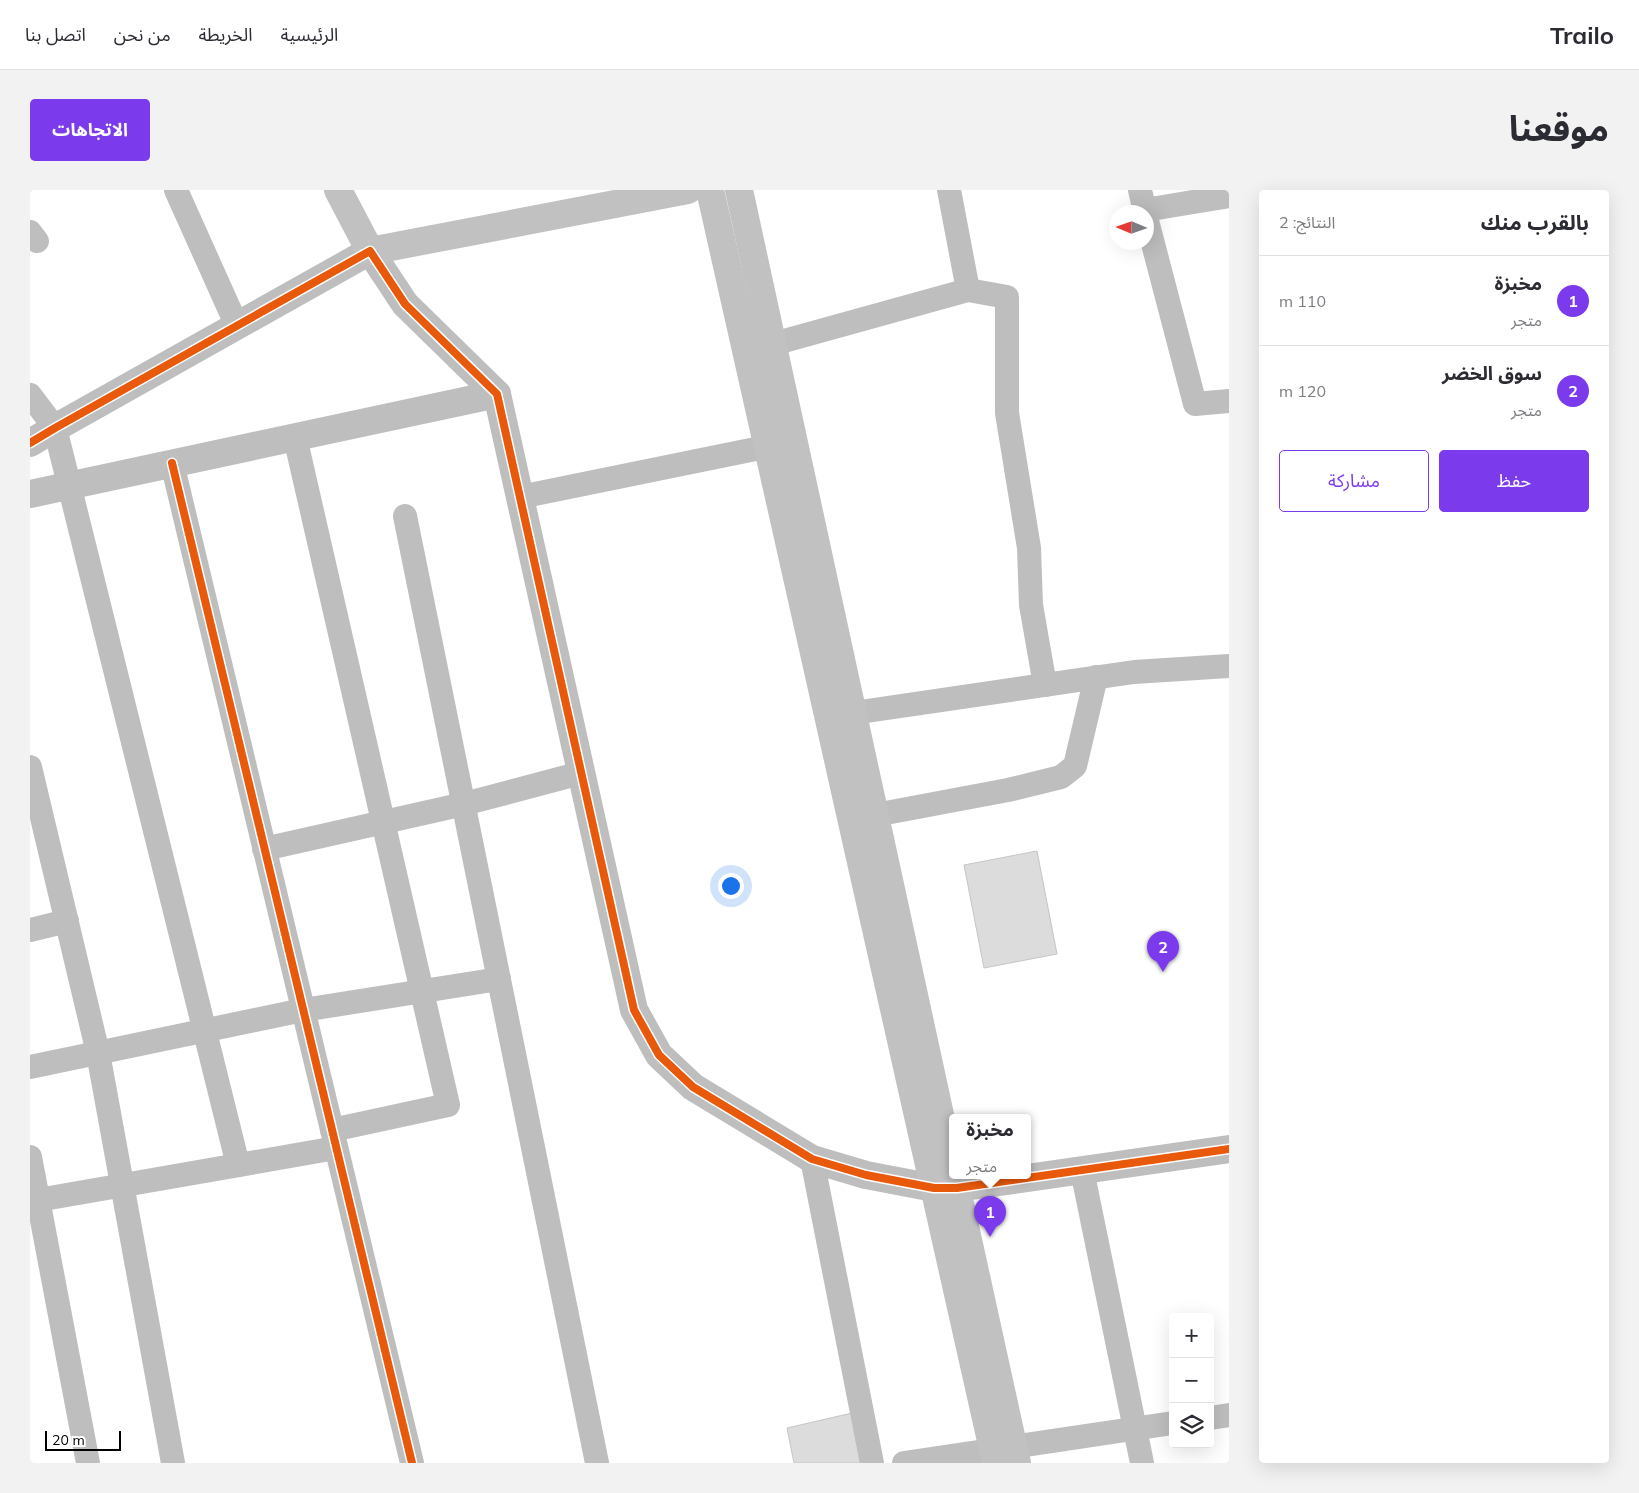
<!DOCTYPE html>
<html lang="ar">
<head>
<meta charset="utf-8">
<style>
  body { margin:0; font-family:Mulish,"Noto Sans Arabic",sans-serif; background:#f2f2f3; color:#2b2b33; direction:rtl }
  .controls { position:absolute; right:15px; bottom:15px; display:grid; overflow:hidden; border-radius:5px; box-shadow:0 5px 20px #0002 }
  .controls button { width:45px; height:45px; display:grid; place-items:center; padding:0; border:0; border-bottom:1px solid #e1e1e2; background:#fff; color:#2b2b33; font:25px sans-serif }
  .compass { position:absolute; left:1079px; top:15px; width:45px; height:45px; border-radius:50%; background:#fff; box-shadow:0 5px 20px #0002; rotate:272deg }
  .scale { position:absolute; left:15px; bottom:12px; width:76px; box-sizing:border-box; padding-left:5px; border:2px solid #000; border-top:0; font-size:14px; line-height:18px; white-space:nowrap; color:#000; -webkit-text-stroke:4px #fff; paint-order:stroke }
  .you { position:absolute; left:700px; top:695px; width:18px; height:18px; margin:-12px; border:4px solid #fff; border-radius:50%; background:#1a73e8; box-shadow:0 0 0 8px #1a73e833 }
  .badge { display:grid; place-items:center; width:32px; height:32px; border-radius:50%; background:#7c3aed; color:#fff; font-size:16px; font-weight:700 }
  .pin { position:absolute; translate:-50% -41px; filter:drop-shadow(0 1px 2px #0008) }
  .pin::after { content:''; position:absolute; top:26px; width:18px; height:15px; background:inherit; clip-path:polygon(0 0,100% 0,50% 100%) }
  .popup { position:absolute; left:919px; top:924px; width:82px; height:65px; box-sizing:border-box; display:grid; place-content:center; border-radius:5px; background:#fff; filter:drop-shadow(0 1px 4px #0005); font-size:16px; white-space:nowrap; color:#7c7c81 }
  .popup b { font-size:19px; color:#2b2b33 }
  .popup::after { content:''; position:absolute; left:50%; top:100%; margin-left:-10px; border:10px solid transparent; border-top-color:#fff }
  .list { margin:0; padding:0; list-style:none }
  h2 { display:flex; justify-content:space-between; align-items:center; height:65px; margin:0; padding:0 20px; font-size:21px }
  h2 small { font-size:16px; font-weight:400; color:#7c7c81 }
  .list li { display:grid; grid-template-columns:32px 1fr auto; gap:15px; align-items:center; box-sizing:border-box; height:90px; padding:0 20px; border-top:1px solid #e1e1e2 }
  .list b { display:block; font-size:19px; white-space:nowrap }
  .list p { margin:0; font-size:16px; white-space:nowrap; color:#7c7c81 }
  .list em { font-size:16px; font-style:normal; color:#7c7c81 }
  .actions { display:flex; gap:10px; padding:15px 20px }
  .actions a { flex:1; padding:11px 0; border:1px solid #7c3aed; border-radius:5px; text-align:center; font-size:18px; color:#7c3aed }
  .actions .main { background:#7c3aed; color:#fff }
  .icon { flex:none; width:28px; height:28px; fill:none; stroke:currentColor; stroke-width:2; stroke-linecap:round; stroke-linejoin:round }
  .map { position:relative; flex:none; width:1199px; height:1273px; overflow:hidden; direction:ltr; border-radius:5px }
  header { display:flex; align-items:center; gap:30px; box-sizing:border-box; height:70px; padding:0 25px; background:#fff; border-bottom:1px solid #e1e1e2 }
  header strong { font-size:24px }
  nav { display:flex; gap:28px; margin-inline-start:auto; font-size:18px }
  .intro { display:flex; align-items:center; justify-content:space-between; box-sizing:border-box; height:120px; padding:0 30px }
  h1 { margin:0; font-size:35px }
  .button { padding:12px 22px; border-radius:5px; background:#7c3aed; color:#fff; font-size:18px; font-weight:700 }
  main { display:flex; gap:30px; padding:0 30px }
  aside { flex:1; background:#fff; border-radius:5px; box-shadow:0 5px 20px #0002 }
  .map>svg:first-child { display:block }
  .building { fill:#dcdcdc; stroke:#c5c5c5 }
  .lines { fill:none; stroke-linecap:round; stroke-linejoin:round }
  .minor { stroke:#bebebe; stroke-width:24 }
  .tertiary { stroke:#bebebe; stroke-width:28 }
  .secondary { stroke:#c1c1c1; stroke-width:28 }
  .cycleway-casing { stroke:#fff; stroke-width:11 }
  .cycleway { stroke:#e8590c; stroke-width:8 }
</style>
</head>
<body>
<header>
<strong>Trailo</strong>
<nav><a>الرئيسية</a><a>الخريطة</a><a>من نحن</a><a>اتصل بنا</a></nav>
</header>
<div class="intro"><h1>موقعنا</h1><a class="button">الاتجاهات</a></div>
<main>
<aside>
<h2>بالقرب منك<small>النتائج: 2</small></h2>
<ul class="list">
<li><span class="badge">1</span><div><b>مخبزة</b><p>متجر</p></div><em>110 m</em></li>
<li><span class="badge">2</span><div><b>سوق الخضر</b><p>متجر</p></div><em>120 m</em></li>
</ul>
<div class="actions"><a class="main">حفظ</a><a>مشاركة</a></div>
</aside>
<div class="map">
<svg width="1199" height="1273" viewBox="0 0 1199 1273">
  <rect width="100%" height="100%" fill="#fff"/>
  <!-- building -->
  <g class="building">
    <path d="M1007,661L1027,764L954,778L934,675Z"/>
    <path d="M822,1223L833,1273H764L757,1238Z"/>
  </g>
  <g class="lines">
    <!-- minor -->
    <g class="minor">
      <path d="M146,0L207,136"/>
      <path d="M919,0L938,100"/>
      <path d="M1110,0L1115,22"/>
      <path d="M1115,20L1199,6"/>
      <path d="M1116,27L1165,214L1199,211"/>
      <path d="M0,42L7,51"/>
      <path d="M743,154L938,100L977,107V223L999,358L1001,415L1015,495"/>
      <path d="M0,205L25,238L208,975"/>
      <path d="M265,247L418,915L302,940"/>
      <path d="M142,273L382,1273"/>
      <path d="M490,307L755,253"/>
      <path d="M375,326L567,1273"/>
      <path d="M823,523L1104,482L1199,476"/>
      <path d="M0,577L68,863L143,1273"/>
      <path d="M845,625L978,600L1031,587L1045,576L1066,487"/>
      <path d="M234,659L434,614L551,583"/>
      <path d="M0,740L37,731"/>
      <path d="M0,877L273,820L469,789"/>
      <path d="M0,967L58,1273"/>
      <path d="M782,969L842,1273"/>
      <path d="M1052,980L1112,1273"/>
      <path d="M8,1010L306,958"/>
      <path d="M1180,1228L1199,1225"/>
      <path d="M874,1273L1143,1233"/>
    </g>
    <!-- tertiary -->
    <g class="tertiary">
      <path d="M0,253L25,238L340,61L375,114L467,204L604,820L629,865L663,897L782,969L836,985L904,998H927L1199,959"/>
      <path d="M0,304L467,204"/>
    </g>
    <!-- secondary -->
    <g class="secondary">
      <path d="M308,0L340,61L658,0"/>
      <path d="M680,0L966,1273"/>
      <path d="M709,0L922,980"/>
      <path d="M924,986L987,1273"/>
    </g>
    <defs>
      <g id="cycleway">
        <path d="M0,253L25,238L340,61L375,114L467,204L604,820L629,865L663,897L782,969L836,985L904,998H927L1199,959"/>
        <path d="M142,273L382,1273"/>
      </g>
    </defs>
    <!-- cycleway casing -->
    <use href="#cycleway" class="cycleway-casing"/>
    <!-- cycleway -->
    <use href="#cycleway" class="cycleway"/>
  </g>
</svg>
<div class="controls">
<button>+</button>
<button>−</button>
<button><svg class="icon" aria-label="layers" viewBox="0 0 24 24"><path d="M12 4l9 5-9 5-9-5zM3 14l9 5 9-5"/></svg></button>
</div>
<svg class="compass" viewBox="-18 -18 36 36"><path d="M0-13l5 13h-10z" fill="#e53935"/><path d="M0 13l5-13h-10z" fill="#7c7c81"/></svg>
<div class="scale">20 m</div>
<div class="you"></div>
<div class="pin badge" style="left:960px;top:1047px">1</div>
<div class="popup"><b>مخبزة</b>متجر</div>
<div class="pin badge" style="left:1133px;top:782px">2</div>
</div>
</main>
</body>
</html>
